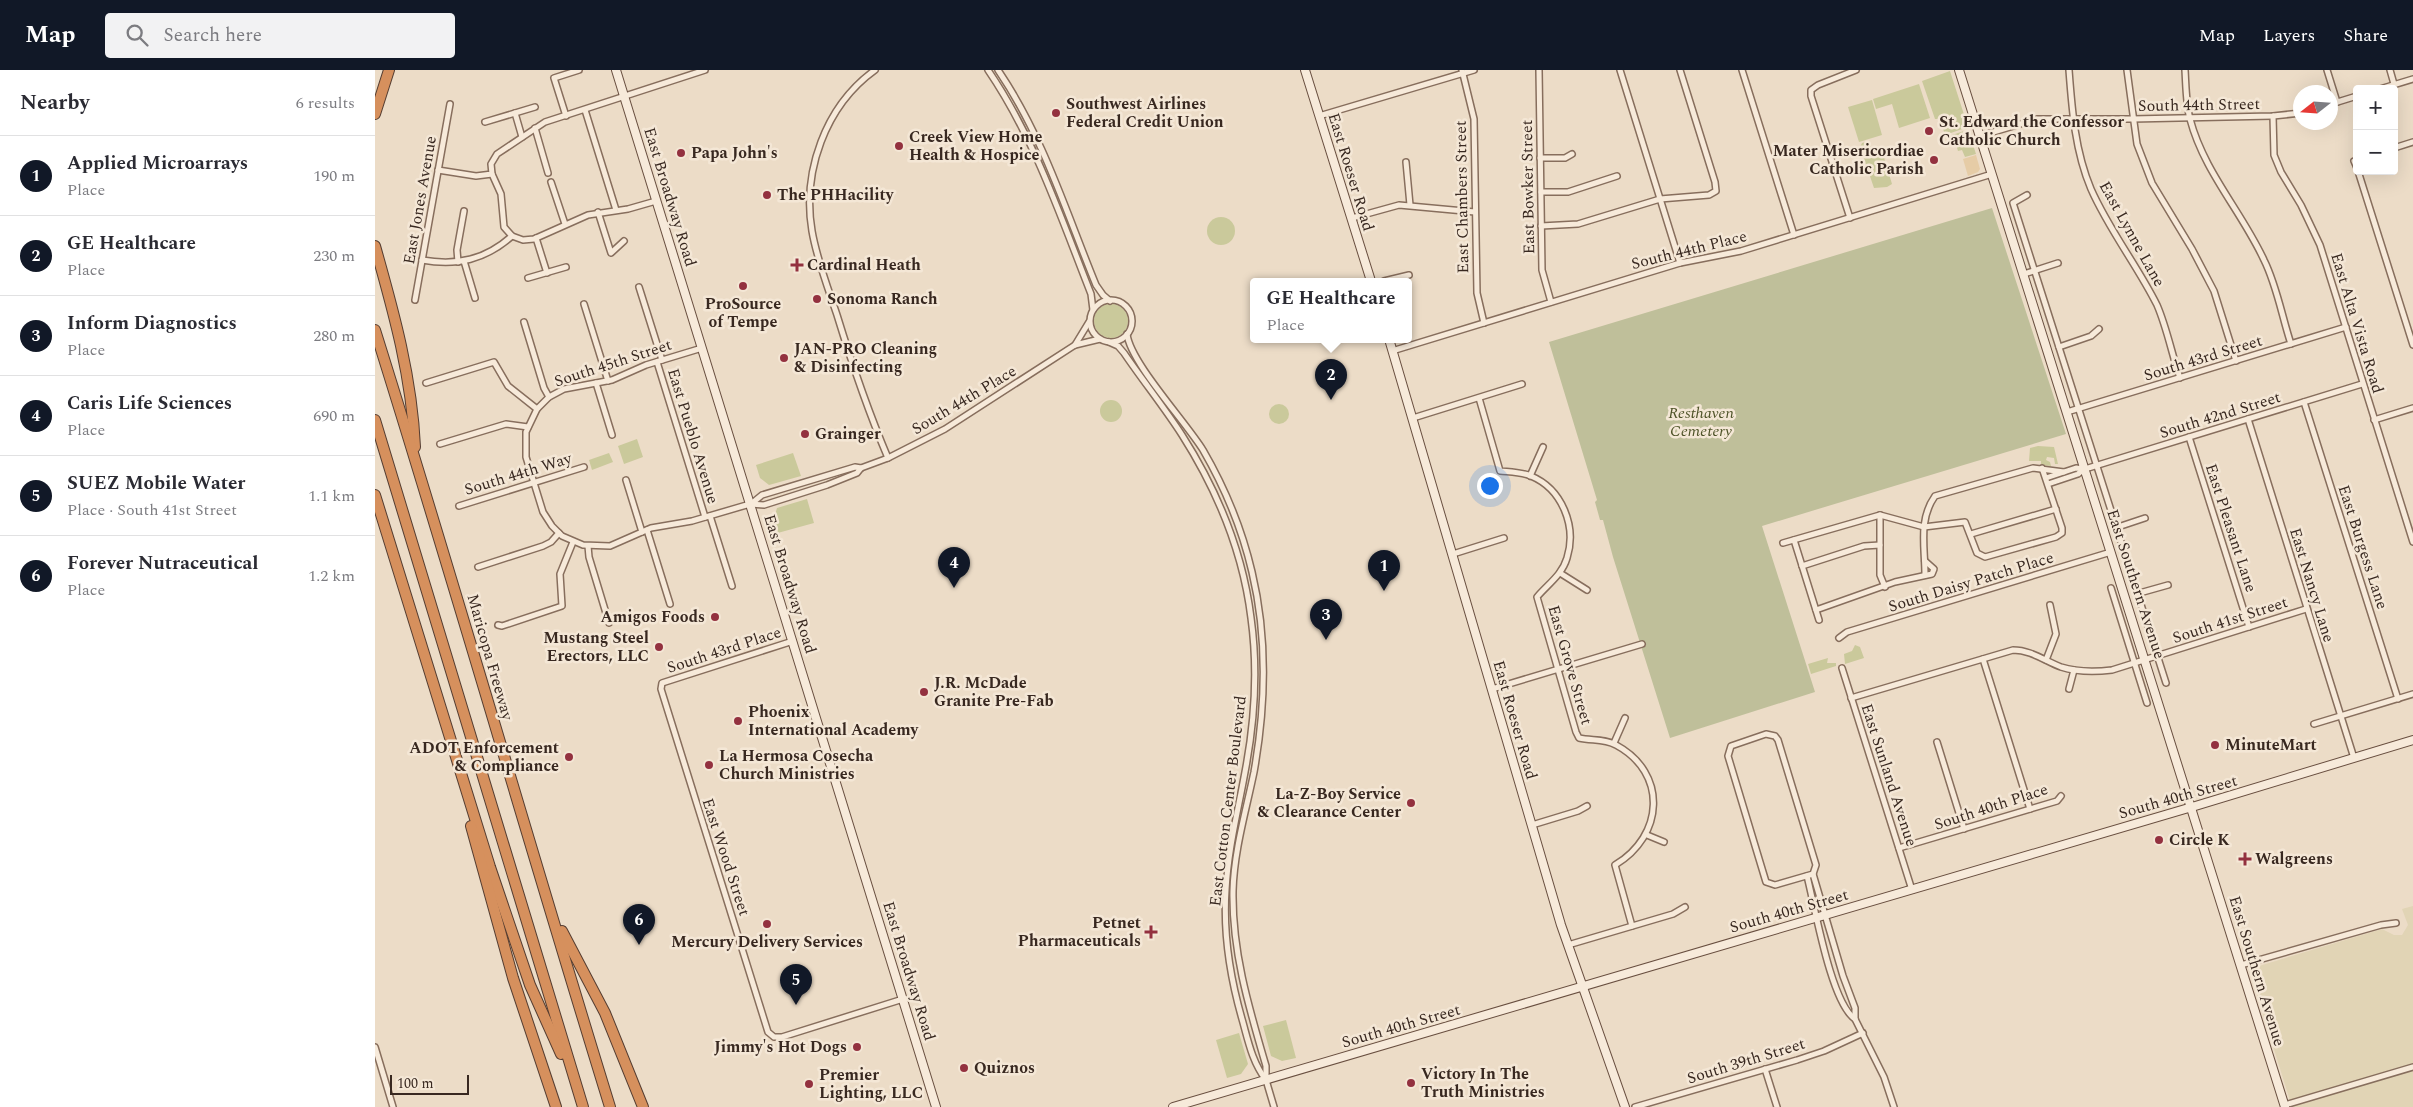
<!DOCTYPE html>
<html lang="en">
<head>
<meta charset="utf-8">
<style>
  body { margin:0; font-family:Spectral,serif; background:#f2f2f3; color:#2b2b33 }
  .controls { position:absolute; right:15px; top:15px; display:grid; overflow:hidden; border-radius:5px; box-shadow:0 5px 20px #0002 }
  .controls button { width:45px; height:45px; display:grid; place-items:center; padding:0; border:0; border-bottom:1px solid #e1e1e2; background:#fff; color:#2b2b33; font:25px sans-serif }
  .compass { position:absolute; left:1918px; top:15px; width:45px; height:45px; border-radius:50%; background:#fff; box-shadow:0 5px 20px #0002; rotate:253deg }
  .scale { position:absolute; left:15px; bottom:12px; width:79px; box-sizing:border-box; padding-left:5px; border:2px solid #382820; border-top:0; font-size:14px; line-height:18px; white-space:nowrap; color:#382820; -webkit-text-stroke:4px #f4e7d6; paint-order:stroke }
  .you { position:absolute; left:1114px; top:415px; width:18px; height:18px; margin:-12px; border:4px solid #fff; border-radius:50%; background:#1a73e8; box-shadow:0 0 0 8px #1a73e833 }
  .badge { display:grid; place-items:center; width:32px; height:32px; border-radius:50%; background:#111827; color:#fff; font-size:16px; font-weight:700 }
  .pin { position:absolute; translate:-50% -41px; filter:drop-shadow(0 1px 2px #0008) }
  .pin::after { content:''; position:absolute; top:26px; width:18px; height:15px; background:inherit; clip-path:polygon(0 0,100% 0,50% 100%) }
  .popup { position:absolute; left:875px; top:208px; width:162px; height:65px; box-sizing:border-box; display:grid; place-content:center; border-radius:5px; background:#fff; filter:drop-shadow(0 1px 4px #0005); font-size:16px; white-space:nowrap; color:#7c7c81 }
  .popup b { font-size:19px; color:#2b2b33 }
  .popup::after { content:''; position:absolute; left:50%; top:100%; margin-left:-10px; border:10px solid transparent; border-top-color:#fff }
  .list { margin:0; padding:0; list-style:none }
  h2 { display:flex; justify-content:space-between; align-items:center; height:65px; margin:0; padding:0 20px; font-size:21px }
  h2 small { font-size:16px; font-weight:400; color:#7c7c81 }
  .list li { display:grid; grid-template-columns:32px 1fr auto; gap:15px; align-items:center; box-sizing:border-box; height:80px; padding:0 20px; border-top:1px solid #e1e1e2 }
  .list b { display:block; font-size:19px; white-space:nowrap }
  .list p { margin:0; font-size:16px; white-space:nowrap; color:#7c7c81 }
  .list em { font-size:16px; font-style:normal; color:#7c7c81 }
  .icon { flex:none; width:28px; height:28px; fill:none; stroke:currentColor; stroke-width:2; stroke-linecap:round; stroke-linejoin:round }
  .map { position:relative; flex:none; width:2038px; height:1037px; overflow:hidden }
  header { display:flex; align-items:center; gap:30px; box-sizing:border-box; height:70px; padding:0 25px; background:#111827; color:#fff }
  header strong { font-size:24px }
  nav { display:flex; gap:28px; margin-inline-start:auto; font-size:18px }
  .search { width:350px; height:45px; background:#f2f2f3; display:flex; align-items:center; gap:12px; box-sizing:border-box; padding:0 18px; border-radius:5px; color:#7c7c81; font-size:19px }
  main { display:flex }
  aside { flex:1; background:#fff }
  .map>svg:first-child { display:block }
  .farmland { fill:#e1d4b5 }
  .green { fill:#cac99b }
  .sand { fill:#e6cca6 }
  .cemetery { fill:#bfbf9a }
  .lines { fill:none; stroke-linecap:round; stroke-linejoin:round }
  .street-casing { stroke:#876e5d; stroke-width:8 }
  .secondary-casing { stroke:#694f40; stroke-width:10 }
  .highway-casing { stroke:#553d31; stroke-width:12 }
  .street { stroke:#f7eada; stroke-width:5 }
  .secondary { stroke:#f7eada; stroke-width:8 }
  .highway { stroke:#d6905d; stroke-width:10 }
  .poi-dot { fill:#93313f; stroke:#f4e7d6; stroke-width:2 }
  .labels { text-anchor:middle; dominant-baseline:central; stroke-width:5; stroke-linejoin:round; paint-order:stroke }
  .poi-label { font-size:16px; font-weight:bold; fill:#382820; stroke:#f4e7d6; text-anchor:start }
  .street-label { font-size:16px; fill:#382820; stroke:#f4e7d6 }
  .park-label { font-size:16px; font-style:italic; fill:#4e5328; stroke:#f4e7d6 }
</style>
</head>
<body>
<header>
<strong>Map</strong>
<div class="search"><svg class="icon" aria-label="search" viewBox="0 0 24 24"><circle cx="10" cy="10" r="6"/><path d="M15 15l6 6"/></svg>Search here</div>
<nav><a>Map</a><a>Layers</a><a>Share</a></nav>
</header>
<main>
<aside>
<h2>Nearby<small>6 results</small></h2>
<ul class="list">
<li><span class="badge">1</span><div><b>Applied Microarrays</b><p>Place</p></div><em>190 m</em></li>
<li><span class="badge">2</span><div><b>GE Healthcare</b><p>Place</p></div><em>230 m</em></li>
<li><span class="badge">3</span><div><b>Inform Diagnostics</b><p>Place</p></div><em>280 m</em></li>
<li><span class="badge">4</span><div><b>Caris Life Sciences</b><p>Place</p></div><em>690 m</em></li>
<li><span class="badge">5</span><div><b>SUEZ Mobile Water</b><p>Place · South 41st Street</p></div><em>1.1 km</em></li>
<li><span class="badge">6</span><div><b>Forever Nutraceutical</b><p>Place</p></div><em>1.2 km</em></li>
</ul>
</aside>
<div class="map">
<svg width="2038" height="1037" viewBox="0 0 2038 1037">
  <rect width="100%" height="100%" fill="#ecdcc7"/>
  <!-- farmland -->
  <path class="farmland" d="M2038,836V1037H1917L1874,899L2007,859L2019,865H2027L2033,855L2027,839Z"/>
  <!-- green -->
  <g class="green">
    <path d="M1575,1L1593,57L1570,65L1565,49H1560L1547,11Z"/>
    <path d="M1544,14L1555,48L1524,58L1517,34L1501,39L1498,29Z"/>
    <path d="M1497,30L1507,65L1484,72L1473,37Z"/>
    <path d="M1589,61L1594,62L1601,84L1590,87L1587,80L1583,81L1580,71L1575,72L1574,66Z"/>
    <path d="M1494,71L1498,83L1507,81L1517,114L1512,117L1499,118L1485,77L1487,73Z"/>
    <circle cx="846" cy="161" r="14"/>
    <circle cx="736" cy="251" r="17"/>
    <circle cx="736" cy="341" r="11"/>
    <circle cx="904" cy="344" r="10"/>
    <path d="M262,369L268,387L249,394L243,376Z"/>
    <path d="M1663,376L1679,377L1683,394H1680L1679,388L1672,387L1671,390L1675,392L1676,396L1666,395V391H1654L1655,378Z"/>
    <path d="M234,383L238,392L217,400L214,390Z"/>
    <path d="M418,383L426,406L394,415L385,408L381,395Z"/>
    <path d="M432,429L439,453L399,464L395,450L399,448L402,438Z"/>
    <path d="M1480,575L1485,577L1489,588L1470,594L1469,584L1477,581Z"/>
    <path d="M1453,588L1452,593H1461V596L1436,604L1433,594Z"/>
    <path d="M911,950L921,988L907,991L896,986L888,956Z"/>
    <path d="M864,963L873,994L866,1004L852,1008L841,970Z"/>
  </g>
  <!-- sand -->
  <path class="sand" d="M1601,85L1605,99L1603,102L1593,106L1588,89Z"/>
  <!-- cemetery -->
  <path class="cemetery" d="M1617,138L1691,364L1387,456L1440,622L1295,668L1238,487L1228,450H1225L1220,432L1222,430L1174,272Z"/>
  <g class="lines">
    <defs>
      <g id="street">
        <path d="M500,0C450,36 427,102 437,161C442,190 453,218 462,245C477,294 493,341 513,388"/>
        <path d="M613,0C660,69 686,148 716,224L718,240"/>
        <path d="M623,0C668,66 691,142 721,215L728,225L735,231"/>
        <path d="M1087,0L1099,49L1102,223L1109,253"/>
        <path d="M1164,0L1167,200L1176,232"/>
        <path d="M1245,0L1305,193"/>
        <path d="M1367,0L1419,165"/>
        <path d="M1694,0C1697,40 1700,81 1716,119C1734,160 1762,195 1782,235C1792,258 1797,285 1805,308"/>
        <path d="M1752,0L1762,74L1777,113L1817,179L1839,221L1861,291"/>
        <path d="M1810,0C1811,16 1811,34 1815,49C1829,102 1867,142 1889,190C1902,216 1907,247 1916,274"/>
        <path d="M1952,0L1962,32"/>
        <path d="M2015,0L2019,14"/>
        <path d="M2005,19L2038,9"/>
        <path d="M1956,34L1982,26"/>
        <path d="M210,40L241,140"/>
        <path d="M140,43L147,67"/>
        <path d="M191,46L179,8L204,0"/>
        <path d="M944,46L1099,0"/>
        <path d="M1898,46L1899,85L1906,102L1926,135L1945,175L2038,472"/>
        <path d="M110,52L160,37"/>
        <path d="M160,58L173,103"/>
        <path d="M1605,66L1662,49H1757L1898,46L1926,43"/>
        <path d="M2019,78L2038,72"/>
        <path d="M1165,88H1190L1197,84"/>
        <path d="M1982,90L1979,91L1982,98"/>
        <path d="M1031,92L1035,135"/>
        <path d="M63,100L101,106L117,104L116,94L122,84L170,52L330,0"/>
        <path d="M1983,101L2038,275"/>
        <path d="M117,104L126,124L129,157L137,166L148,170L159,169L213,145L253,139L281,131"/>
        <path d="M176,112L190,154"/>
        <path d="M1166,122H1193L1242,106"/>
        <path d="M1652,125L1638,133L1791,613"/>
        <path d="M223,142L236,183L249,171"/>
        <path d="M977,148L1024,135L1100,142"/>
        <path d="M1475,148L1436,26V20L1443,15L1481,0"/>
        <path d="M1166,156L1203,154L1285,129L1334,125L1341,121L1340,112L1305,0"/>
        <path d="M161,168L172,203"/>
        <path d="M47,190C82,196 110,190 137,166"/>
        <path d="M89,191L100,228"/>
        <path d="M83,192L82,180L89,141"/>
        <path d="M1649,204L1683,193"/>
        <path d="M153,208L191,197"/>
        <path d="M1009,211L1034,205"/>
        <path d="M264,217L287,290"/>
        <path d="M40,230L75,34"/>
        <circle cx="736" cy="251" r="21"/>
        <path d="M209,234L233,311"/>
        <path d="M149,252L169,318L174,327"/>
        <path d="M752,264C755,292 810,351 828,380C850,418 867,459 877,502C893,569 891,635 879,702C871,741 859,781 858,821C857,882 874,938 891,996V1010L899,1037"/>
        <path d="M734,272L743,276L749,283C768,311 789,337 807,365C842,420 868,483 876,548C883,599 880,650 870,702C863,741 853,780 851,820C848,864 855,907 867,949C873,970 877,992 891,1010"/>
        <path d="M700,275L714,252"/>
        <path d="M1684,277L1716,266L1724,259"/>
        <path d="M327,278L271,295L237,310L189,319L174,327L162,339L151,362V387L168,442L177,456L187,466L208,475L235,476L276,458L317,451L375,434L389,435L452,415L482,403L486,398L513,388L570,359L700,275L725,269"/>
        <path d="M1017,281L1305,193L1366,181L1617,104"/>
        <path d="M282,292L330,447"/>
        <path d="M51,313L119,292L133,316L162,339"/>
        <path d="M221,313L237,365"/>
        <path d="M1104,328L1125,401C1135,402 1146,402 1156,406C1187,419 1202,456 1192,488C1187,505 1173,514 1162,527L1201,662L1204,668C1217,671 1229,668 1241,675C1293,703 1289,766 1240,795L1257,856"/>
        <path d="M1929,332L2023,629"/>
        <path d="M1692,342L1971,257"/>
        <path d="M1038,348L1147,314"/>
        <path d="M1873,349L1979,688"/>
        <path d="M1999,350L2038,338"/>
        <path d="M1814,367L1874,557"/>
        <path d="M65,374L131,354L153,357"/>
        <path d="M1155,406L1168,377"/>
        <path d="M1671,408L1689,402"/>
        <path d="M251,410L267,462"/>
        <path d="M1673,414L1703,404L1709,399"/>
        <path d="M376,434L387,425L480,397L486,398"/>
        <path d="M84,436L209,397"/>
        <path d="M1505,445V505L1510,517"/>
        <path d="M335,446L357,516"/>
        <path d="M1740,458L1770,448"/>
        <path d="M272,460L295,534"/>
        <path d="M1596,464L1681,439"/>
        <path d="M1419,470L1444,550"/>
        <path d="M1408,473L1505,445L1549,457L1590,452L1602,483L1610,487L1681,467L1687,463V458L1667,398"/>
        <path d="M213,476L214,487L234,553"/>
        <path d="M1078,484L1129,468"/>
        <path d="M1427,496L1489,476L1505,475"/>
        <path d="M103,497L168,476L176,472L184,463"/>
        <path d="M1185,503L1212,520"/>
        <path d="M1550,505C1550,477 1543,450 1560,426L1658,398L1689,402L1701,398L1710,399L1987,314"/>
        <path d="M1736,518L1772,633"/>
        <path d="M1761,524L1793,515"/>
        <path d="M1441,540L1520,512L1557,504L1559,499L1550,491"/>
        <path d="M123,555L127,556L187,536L185,504L198,472"/>
        <path d="M1464,568L1472,562L1736,482"/>
        <path d="M418,571L287,613L286,619L393,962L399,967H407L528,929"/>
        <path d="M1608,589L1655,739"/>
        <path d="M1671,590L1681,564L1675,535"/>
        <path d="M1467,598L1537,820"/>
        <path d="M1117,619L1267,574"/>
        <path d="M1694,619L1699,600"/>
        <path d="M1476,628L1638,580C1656,580 1670,591 1686,597C1702,602 1720,602 1737,600L1931,539"/>
        <path d="M1939,654L2038,624"/>
        <path d="M1391,664L1400,666L1403,670L1441,795L1438,804L1400,815L1391,812L1353,686L1356,676Z"/>
        <path d="M1562,672L1589,759"/>
        <path d="M1239,673L1250,648"/>
        <path d="M1157,755L1203,741L1212,736"/>
        <path d="M1272,765L1289,772"/>
        <path d="M1524,778L1682,731L1686,726"/>
        <path d="M1438,804L1468,906L1480,938V949L1509,1007L1519,1037"/>
        <path d="M1432,806C1440,837 1456,933 1480,949"/>
        <path d="M1193,875L1298,844L1310,837"/>
        <path d="M1866,895L2006,855L2021,853"/>
        <path d="M0,977L18,1037"/>
        <path d="M1390,999L1402,1037"/>
        <path d="M1910,1035L2038,997"/>
        <path d="M1260,1037L1422,990L1449,981L1488,963"/>
      </g>
      <g id="secondary">
        <path d="M241,0L561,1037"/>
        <path d="M930,0L996,211"/>
        <path d="M1584,0L1910,1037"/>
        <path d="M1014,269L1186,855L1250,1037"/>
        <path d="M798,1037L1817,737L2038,670"/>
      </g>
      <g id="highway">
        <path d="M0,44L14,0"/>
        <path d="M0,176C19,243 37,308 40,377"/>
        <path d="M0,260C81,518 155,778 235,1037"/>
        <path d="M0,350L208,1037"/>
        <path d="M0,425L115,797L155,915L186,984"/>
        <path d="M96,756L138,908L181,1037"/>
        <path d="M187,861L230,943L268,1037"/>
      </g>
    </defs>
    <!-- street casing -->
    <use href="#street" class="street-casing"/>
    <!-- secondary casing -->
    <use href="#secondary" class="secondary-casing"/>
    <!-- highway casing -->
    <use href="#highway" class="highway-casing"/>
    <!-- street -->
    <use href="#street" class="street"/>
    <!-- secondary -->
    <use href="#secondary" class="secondary"/>
    <!-- highway -->
    <use href="#highway" class="highway"/>
  </g>
  <!-- markers -->
  <g class="poi-dot">
    <circle cx="681" cy="43" r="5"/>
    <circle cx="1554" cy="61" r="5"/>
    <circle cx="524" cy="76" r="5"/>
    <circle cx="306" cy="83" r="5"/>
    <circle cx="1559" cy="90" r="5"/>
    <circle cx="392" cy="125" r="5"/>
    <path d="M419.5 187.5h5v5h5v5h-5v5h-5v-5h-5v-5h5z"/>
    <circle cx="368" cy="216" r="5"/>
    <circle cx="442" cy="229" r="5"/>
    <circle cx="409" cy="288" r="5"/>
    <circle cx="430" cy="364" r="5"/>
    <circle cx="340" cy="547" r="5"/>
    <circle cx="284" cy="577" r="5"/>
    <circle cx="549" cy="622" r="5"/>
    <circle cx="363" cy="651" r="5"/>
    <circle cx="1840" cy="675" r="5"/>
    <circle cx="194" cy="687" r="5"/>
    <circle cx="334" cy="695" r="5"/>
    <circle cx="1036" cy="733" r="5"/>
    <circle cx="1784" cy="770" r="5"/>
    <path d="M1867.5 781.5h5v5h5v5h-5v5h-5v-5h-5v-5h5z"/>
    <circle cx="392" cy="854" r="5"/>
    <path d="M773.5 854.5h5v5h5v5h-5v5h-5v-5h-5v-5h5z"/>
    <circle cx="482" cy="977" r="5"/>
    <circle cx="589" cy="998" r="5"/>
    <circle cx="1036" cy="1013" r="5"/>
    <circle cx="434" cy="1014" r="5"/>
  </g>
  <g class="labels">
    <!-- poi labels -->
    <g class="poi-label">
      <text x="691" y="34">Southwest Airlines<tspan x="691" dy="18">Federal Credit Union</tspan></text>
      <text x="1564" y="52">St. Edward the Confessor<tspan x="1564" dy="18">Catholic Church</tspan></text>
      <text x="534" y="67">Creek View Home<tspan x="534" dy="18">Health &amp; Hospice</tspan></text>
      <text x="1549" y="81" text-anchor="end">Mater Misericordiae<tspan x="1549" dy="18">Catholic Parish</tspan></text>
      <text x="316" y="83">Papa John's</text>
      <text x="402" y="125">The PHHacility</text>
      <text x="432" y="195">Cardinal Heath</text>
      <text x="452" y="229">Sonoma Ranch</text>
      <text x="368" y="234" text-anchor="middle">ProSource<tspan x="368" dy="18">of Tempe</tspan></text>
      <text x="419" y="279">JAN-PRO Cleaning<tspan x="419" dy="18">&amp; Disinfecting</tspan></text>
      <text x="440" y="364">Grainger</text>
      <text x="330" y="547" text-anchor="end">Amigos Foods</text>
      <text x="274" y="568" text-anchor="end">Mustang Steel<tspan x="274" dy="18">Erectors, LLC</tspan></text>
      <text x="559" y="613">J.R. McDade<tspan x="559" dy="18">Granite Pre-Fab</tspan></text>
      <text x="373" y="642">Phoenix<tspan x="373" dy="18">International Academy</tspan></text>
      <text x="1850" y="675">MinuteMart</text>
      <text x="184" y="678" text-anchor="end">ADOT Enforcement<tspan x="184" dy="18">&amp; Compliance</tspan></text>
      <text x="344" y="686">La Hermosa Cosecha<tspan x="344" dy="18">Church Ministries</tspan></text>
      <text x="1026" y="724" text-anchor="end">La-Z-Boy Service<tspan x="1026" dy="18">&amp; Clearance Center</tspan></text>
      <text x="1794" y="770">Circle K</text>
      <text x="1880" y="789">Walgreens</text>
      <text x="766" y="853" text-anchor="end">Petnet<tspan x="766" dy="18">Pharmaceuticals</tspan></text>
      <text x="392" y="872" text-anchor="middle">Mercury Delivery Services</text>
      <text x="472" y="977" text-anchor="end">Jimmy's Hot Dogs</text>
      <text x="599" y="998">Quiznos</text>
      <text x="1046" y="1004">Victory In The<tspan x="1046" dy="18">Truth Ministries</tspan></text>
      <text x="444" y="1005">Premier<tspan x="444" dy="18">Lighting, LLC</tspan></text>
    </g>
    <!-- street labels -->
    <g class="street-label">
      <text transform="translate(1824 35) rotate(-1)">South 44th Street</text>
      <text transform="translate(976 102) rotate(73)">East Roeser Road</text>
      <text transform="translate(1153 117) rotate(-91)">East Bowker Street</text>
      <text transform="translate(295 127) rotate(73)">East Broadway Road</text>
      <text transform="translate(1087 127) rotate(-91)">East Chambers Street</text>
      <text transform="translate(45 130) rotate(-80)">East Jones Avenue</text>
      <text transform="translate(1757 164) rotate(61)">East Lynne Lane</text>
      <text transform="translate(1314 180) rotate(-14)">South 44th Place</text>
      <text transform="translate(1982 253) rotate(73)">East Alta Vista Road</text>
      <text transform="translate(1828 288) rotate(-17)">South 43rd Street</text>
      <text transform="translate(238 293) rotate(-18)">South 45th Street</text>
      <text transform="translate(589 330) rotate(-31)">South 44th Place</text>
      <text transform="translate(1845 345) rotate(-17)">South 42nd Street</text>
      <text transform="translate(318 366) rotate(73)">East Pueblo Avenue</text>
      <text transform="translate(143 404) rotate(-17)">South 44th Way</text>
      <text transform="translate(1856 458) rotate(72)">East Pleasant Lane</text>
      <text transform="translate(1988 477) rotate(72)">East Burgess Lane</text>
      <text transform="translate(1596 512) rotate(-17)">South Daisy Patch Place</text>
      <text transform="translate(415 514) rotate(73)">East Broadway Road</text>
      <text transform="translate(1761 514) rotate(72)">East Southern Avenue</text>
      <text transform="translate(1937 515) rotate(73)">East Nancy Lane</text>
      <text transform="translate(1855 550) rotate(-18)">South 41st Street</text>
      <text transform="translate(349 580) rotate(-18)">South 43rd Place</text>
      <text transform="translate(115 587) rotate(74)">Maricopa Freeway</text>
      <text transform="translate(1195 595) rotate(74)">East Grove Street</text>
      <text transform="translate(1140 650) rotate(74)">East Roeser Road</text>
      <text transform="translate(1514 705) rotate(72)">East Sunland Avenue</text>
      <text transform="translate(1803 727) rotate(-16)">South 40th Street</text>
      <text transform="translate(853 731) rotate(-83)">East Cotton Center Boulevard</text>
      <text transform="translate(1616 737) rotate(-18)">South 40th Place</text>
      <text transform="translate(351 787) rotate(72)">East Wood Street</text>
      <text transform="translate(1414 841) rotate(-16)">South 40th Street</text>
      <text transform="translate(534 901) rotate(73)">East Broadway Road</text>
      <text transform="translate(1882 901) rotate(73)">East Southern Avenue</text>
      <text transform="translate(1026 956) rotate(-16)">South 40th Street</text>
      <text transform="translate(1371 991) rotate(-17)">South 39th Street</text>
    </g>
    <!-- park labels -->
    <g class="park-label">
      <text x="1326" y="343">Resthaven<tspan x="1326" dy="18">Cemetery</tspan></text>
    </g>
  </g>
</svg>
<div class="controls">
<button>+</button>
<button>−</button>
</div>
<svg class="compass" viewBox="-18 -18 36 36"><path d="M0-13l5 13h-10z" fill="#e53935"/><path d="M0 13l5-13h-10z" fill="#7c7c81"/></svg>
<div class="scale">100 m</div>
<div class="you"></div>
<div class="pin badge" style="left:1009px;top:521px">1</div>
<div class="pin badge" style="left:956px;top:330px">2</div>
<div class="popup"><b>GE Healthcare</b>Place</div>
<div class="pin badge" style="left:951px;top:570px">3</div>
<div class="pin badge" style="left:579px;top:518px">4</div>
<div class="pin badge" style="left:421px;top:935px">5</div>
<div class="pin badge" style="left:264px;top:875px">6</div>
</div>
</main>
</body>
</html>
